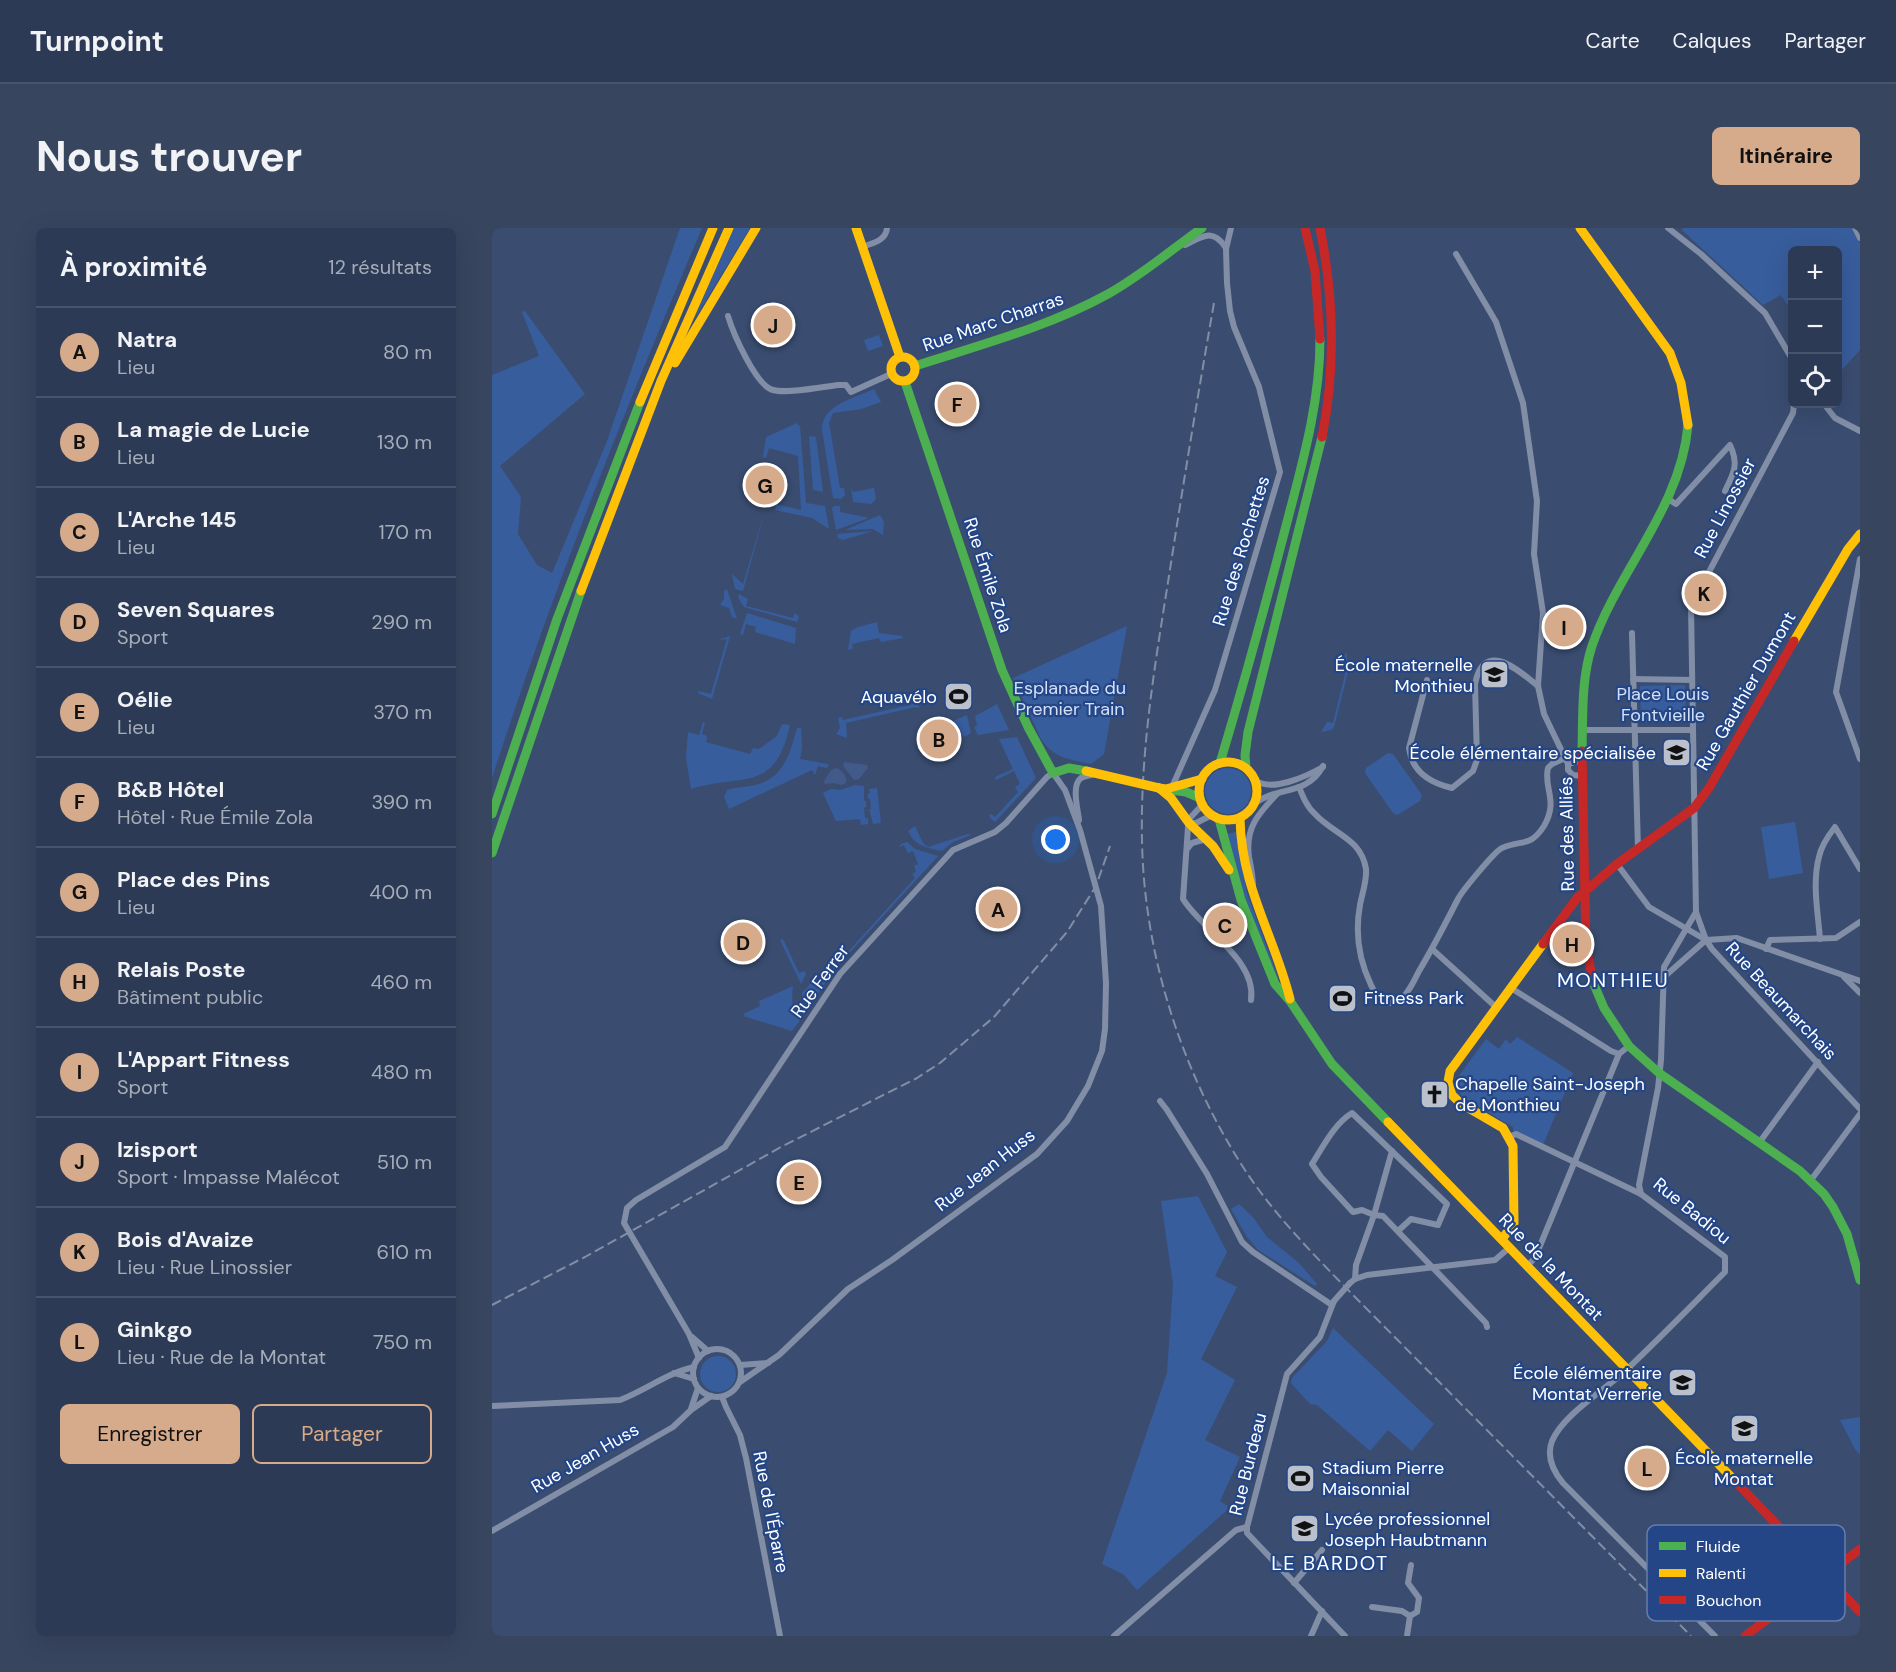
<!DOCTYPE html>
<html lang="fr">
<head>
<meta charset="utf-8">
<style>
  body { margin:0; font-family:"DM Sans",sans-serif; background:#38455f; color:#f1f3f6 }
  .controls { position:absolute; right:18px; top:18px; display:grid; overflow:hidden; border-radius:9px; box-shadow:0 6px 24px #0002 }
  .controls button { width:54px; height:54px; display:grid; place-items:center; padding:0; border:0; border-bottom:2px solid #48546c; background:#2c3a55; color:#f1f3f6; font:30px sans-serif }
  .you { position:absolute; left:564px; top:612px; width:21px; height:21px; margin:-15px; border:4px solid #fff; border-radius:50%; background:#1a73e8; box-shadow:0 0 0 9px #1a73e833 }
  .badge { display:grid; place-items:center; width:39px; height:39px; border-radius:50%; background:#d6ab8b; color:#111; font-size:20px; font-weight:700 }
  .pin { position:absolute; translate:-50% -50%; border:3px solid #fff; box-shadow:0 2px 6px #0006 }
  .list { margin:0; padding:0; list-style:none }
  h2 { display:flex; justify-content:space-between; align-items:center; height:78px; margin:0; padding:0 24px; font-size:26px }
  h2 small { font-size:20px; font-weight:400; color:#a6adb9 }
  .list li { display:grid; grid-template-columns:39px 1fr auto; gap:18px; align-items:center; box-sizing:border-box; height:90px; padding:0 24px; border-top:2px solid #48546c }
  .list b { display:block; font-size:22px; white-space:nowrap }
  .list p { margin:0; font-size:20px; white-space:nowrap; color:#a6adb9 }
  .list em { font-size:20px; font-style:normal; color:#a6adb9 }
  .actions { display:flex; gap:12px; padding:18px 24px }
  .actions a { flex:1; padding:14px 0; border:2px solid #d6ab8b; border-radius:9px; text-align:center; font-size:21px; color:#d6ab8b }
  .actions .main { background:#d6ab8b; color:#111 }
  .icon { flex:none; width:33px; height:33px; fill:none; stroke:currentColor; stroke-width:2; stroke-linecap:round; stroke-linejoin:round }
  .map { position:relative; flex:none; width:1368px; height:1408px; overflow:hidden; border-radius:9px }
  header { display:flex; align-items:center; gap:36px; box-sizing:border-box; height:84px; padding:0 30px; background:#2c3a55; border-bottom:2px solid #48546c }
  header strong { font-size:28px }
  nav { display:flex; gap:33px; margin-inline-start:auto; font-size:21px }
  .intro { display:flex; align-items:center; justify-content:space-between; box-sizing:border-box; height:144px; padding:0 36px }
  h1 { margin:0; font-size:42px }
  .button { padding:15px 27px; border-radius:9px; background:#d6ab8b; color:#111; font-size:21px; font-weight:700 }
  main { display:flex; gap:36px; padding:0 36px }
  aside { flex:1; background:#2c3a55; border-radius:9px; box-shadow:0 6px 24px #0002 }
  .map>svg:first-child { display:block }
  .green { fill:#385d9c }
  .water { fill:#425a89 }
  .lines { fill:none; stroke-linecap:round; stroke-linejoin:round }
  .street { stroke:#818ea6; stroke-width:6 }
  .fast { stroke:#4caf50; stroke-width:9 }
  .slow { stroke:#ffc107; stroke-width:9 }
  .jam { stroke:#c62828; stroke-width:9 }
  .rail { stroke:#818ea5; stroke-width:2; stroke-dasharray:10 4.5; stroke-linecap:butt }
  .street-bridge { stroke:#818ea6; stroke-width:6 }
  .slow-bridge { stroke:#ffc107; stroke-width:9 }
  .labels { text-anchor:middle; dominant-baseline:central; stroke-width:4.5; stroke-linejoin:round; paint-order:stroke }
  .street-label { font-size:18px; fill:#fff; stroke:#244687 }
  .poi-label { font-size:18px; fill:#fff; stroke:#244687; text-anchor:end }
  .park-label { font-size:18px; fill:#d3e0f7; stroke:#244687 }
  .neighbourhood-label { font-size:20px; letter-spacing:1.5px; fill:#fff; stroke:#244687 }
  .key { fill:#244687; stroke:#667eab; stroke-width:1.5 }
  .key-label { font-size:16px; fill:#fff }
</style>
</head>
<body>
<header>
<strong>Turnpoint</strong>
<nav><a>Carte</a><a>Calques</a><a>Partager</a></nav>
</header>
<div class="intro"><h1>Nous trouver</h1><a class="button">Itinéraire</a></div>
<main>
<aside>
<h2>À proximité<small>12 résultats</small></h2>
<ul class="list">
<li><span class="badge">A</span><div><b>Natra</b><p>Lieu</p></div><em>80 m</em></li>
<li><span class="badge">B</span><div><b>La magie de Lucie</b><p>Lieu</p></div><em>130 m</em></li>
<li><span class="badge">C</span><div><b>L'Arche 145</b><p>Lieu</p></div><em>170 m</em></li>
<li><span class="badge">D</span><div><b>Seven Squares</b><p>Sport</p></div><em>290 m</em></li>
<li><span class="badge">E</span><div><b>Oélie</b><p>Lieu</p></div><em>370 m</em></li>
<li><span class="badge">F</span><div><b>B&amp;B Hôtel</b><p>Hôtel · Rue Émile Zola</p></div><em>390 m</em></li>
<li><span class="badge">G</span><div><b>Place des Pins</b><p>Lieu</p></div><em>400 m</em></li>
<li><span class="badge">H</span><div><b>Relais Poste</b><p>Bâtiment public</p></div><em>460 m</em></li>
<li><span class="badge">I</span><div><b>L'Appart Fitness</b><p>Sport</p></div><em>480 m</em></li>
<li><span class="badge">J</span><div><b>Izisport</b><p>Sport · Impasse Malécot</p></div><em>510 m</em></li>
<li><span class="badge">K</span><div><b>Bois d'Avaize</b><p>Lieu · Rue Linossier</p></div><em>610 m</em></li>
<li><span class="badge">L</span><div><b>Ginkgo</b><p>Lieu · Rue de la Montat</p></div><em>750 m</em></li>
</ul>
<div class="actions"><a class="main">Enregistrer</a><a>Partager</a></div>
</aside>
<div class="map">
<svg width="1368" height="1408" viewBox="0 0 1368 1408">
  <rect width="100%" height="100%" fill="#3a4d71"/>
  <!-- green -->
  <g class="green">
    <path d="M188,0H210C133,181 60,363 0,550V147L47,128L30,84L33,83L93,166L8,238L29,269L26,306L45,337L60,345L115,213Z"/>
    <path d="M242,0H258L200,95Z"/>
    <path d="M1191,0H1360L1368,16V122L1346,146V22H1300V84L1289,67L1271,77L1190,2Z"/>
    <path d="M387,107L391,118L376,123L372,112Z"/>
    <path d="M382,161L389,174L369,181L341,185L337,195L348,260H352L353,267L349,271L341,270L330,202C329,177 363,170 382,161Z"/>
    <path d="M302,194L308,198L314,275L333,278L337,301L320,290L283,282L284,276L309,282L306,228L277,220L274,230L271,229L274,209L303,196Z"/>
    <path d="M317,208L324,209L331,264L321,262Z"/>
    <path d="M359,259L361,264L382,260L384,271L379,276L361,274Z"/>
    <path d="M342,278H348V284L377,290L344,302L340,280Z"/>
    <path d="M274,279L251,363L243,361L240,346L251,356Z"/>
    <path d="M388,287L392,294L391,307L381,301L353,302Z"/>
    <path d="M381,303L351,312L346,310L345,306Z"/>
    <path d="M235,361L245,391L240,389L237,380L228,377L232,371V363Z"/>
    <path d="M247,366L256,371L254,378L301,390L303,385L307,389L305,394L252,379L246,369Z"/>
    <path d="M255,385L304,400L303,416L263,404L264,399L254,396L251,407L248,406Z"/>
    <path d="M385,394L387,405L410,408L411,410L389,414L387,410L360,416L361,421L356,422L359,403L366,399Z"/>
    <path d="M635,398L612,526L599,536C579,532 561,530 549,511L521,450Z"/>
    <path d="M238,408L220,471L206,465V463L219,466L235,411L226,412Z"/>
    <path d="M854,424L857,440L842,499L839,502L829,504L835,494L841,495L855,438L850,436Z"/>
    <path d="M1193,457L1194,494L1149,495L1148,458Z"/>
    <path d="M426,475L427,480H425L424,479L354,495L355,510L344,506L348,500L346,490L350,489L351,492Z"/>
    <path d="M505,476L517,502L486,507L482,499L485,498L483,488Z"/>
    <path d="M475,487L479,505L472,509L470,507L467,508L464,504L460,505L454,502L452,497Z"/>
    <path d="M211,494H213L210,506L215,508L214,514L258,526L261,520L267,521L285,508L290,496L298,497C283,566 251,545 199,561L194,530L196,504L207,507Z"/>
    <path d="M305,500H309L310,520L308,531L336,536L337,538L334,540L326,538L323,547L320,542L237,581L232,569L235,562C244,559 254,559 263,557C292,550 298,525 305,500Z"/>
    <path d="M525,509L544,550L503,594L498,590L497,587L499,586L503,589L526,564L523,559L528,556L522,543L504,552L503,549L521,541L507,511Z"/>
    <path d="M896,525L901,526L930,567L928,573L905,587L901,585L873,545L874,540Z"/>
    <circle cx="736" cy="563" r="23"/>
    <path d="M363,557L372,558V573H374V579L372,580L373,590H376V596L369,597L368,591L344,593L331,565L339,561L348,562Z"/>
    <path d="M385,560L389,595L381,596L377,581H379L378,571H376V566L378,565L377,561Z"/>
    <path d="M1303,594L1311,645L1277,651L1269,599Z"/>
    <path d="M423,598L431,615L436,619L476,606L479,607L461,614L450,623C435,620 423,618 416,603Z"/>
    <path d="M744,604L755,665L788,754L779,741L756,680L734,606Z"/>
    <path d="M415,614L423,621L446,628L341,743L314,783L310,775V765L319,755L324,759L423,650L420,646L424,644L422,638L426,636L421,623L416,625L412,617L407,619L409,616Z"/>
    <path d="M291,711L307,745L312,743L314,746L309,756L288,712Z"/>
    <path d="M301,758C300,771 298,780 309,791L300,803L251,788L253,785L268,778L267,773Z"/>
    <path d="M1025,809L1081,845L1051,917L1021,903V899L970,869L963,853L994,811L1007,821L1014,811L1018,816Z"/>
    <path d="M706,968L735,1024L723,1048L745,1059L709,1131L743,1152L713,1212L748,1229L728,1273L736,1278L734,1283L645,1362L631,1346L610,1336L675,1145L681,1056L669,973Z"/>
    <path d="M747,976L761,989L775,1009L807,1035L825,1056L823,1058L766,1022L755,1009L739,981Z"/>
    <path d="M841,1100L942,1196L920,1223L896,1202L878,1223L825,1177L818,1176L799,1155L800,1150L835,1113Z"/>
    <circle cx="226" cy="1146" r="18"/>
    <path d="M1368,1189V1227L1363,1221L1348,1192Z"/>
  </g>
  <!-- water -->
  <g class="water">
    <path d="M352,534L375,537L376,540L367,551L362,552L351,538Z"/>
    <path d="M344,540C350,542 356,549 354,555L349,557L342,555L333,556L332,553L339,542Z"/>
  </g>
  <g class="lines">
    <!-- street -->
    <g class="street">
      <path d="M1176,0L1209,26L1273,85L1300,131"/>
      <path d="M1363,0L1368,10"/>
      <path d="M693,17C711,8 721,0 734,20"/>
      <path d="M370,19C380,15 394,13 395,0"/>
      <path d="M964,26L1004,94L1031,175L1045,273L1042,326L1051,385L1046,458L1052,486L1076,536"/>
      <path d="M236,88C241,105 264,158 281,162C295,166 330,159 346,157H354L359,164L399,146"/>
      <path d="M1302,176L1301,185L1199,378L1204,684L1214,712L1220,721L1368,881"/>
      <path d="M1332,176L1343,190L1368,203"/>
      <path d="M1176,271L1184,276L1238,217C1247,236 1242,245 1233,263"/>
      <path d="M1368,331L1344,464L1368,531"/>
      <path d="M1140,405L1146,621"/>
      <path d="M1141,451L1200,452"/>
      <path d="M935,452L917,520C920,544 938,555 960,560L981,543L985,532L983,456C992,410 1027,443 1046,458"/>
      <path d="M1090,502H1200"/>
      <path d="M1090,532L1076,536V542L1081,547L1090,548"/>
      <path d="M763,552C779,565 815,548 831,539"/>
      <path d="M680,559L723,462L788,244L767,159L742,99L738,83L735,55L734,21L739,0"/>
      <path d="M807,559C811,569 815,579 823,586C841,606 869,610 874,641C875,653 870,666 868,677C863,704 867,732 879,757C882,764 886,771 893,774C900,777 909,772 913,767C919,760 923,751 927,743C941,720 953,696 966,671C970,663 1003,623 1010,620C1030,611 1038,620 1052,598C1067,572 1051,560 1056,540L1060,536L1073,530"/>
      <path d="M763,575C786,558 815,568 831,538"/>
      <path d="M710,577L698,590L696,599L691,671C710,702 765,732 759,772"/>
      <path d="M587,592C586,582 579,557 589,550C593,548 599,547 603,546"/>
      <path d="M698,595H704L720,587"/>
      <path d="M696,620L700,615L714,611"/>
      <path d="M1125,636L1157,679L1214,712"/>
      <path d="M761,658C761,648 759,639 757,629C753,600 766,586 785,566"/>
      <path d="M1328,711C1326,685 1320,655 1327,629C1329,618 1336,608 1343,599L1368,641"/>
      <path d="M1214,712L1245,710L1368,753"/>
      <path d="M940,721L1005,780"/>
      <path d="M1274,721L1278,712L1344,710L1368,694"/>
      <path d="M1172,749L1214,712"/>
      <path d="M1352,749L1368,765"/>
      <path d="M1019,760L1119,823L1127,826"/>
      <path d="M668,873L675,882L715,946L750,1014L761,1024L840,1077"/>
      <path d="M1017,909L1024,906L1149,966L1233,1029V1044C1199,1078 1166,1112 1132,1144C1111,1163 1071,1187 1060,1213C1054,1229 1061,1243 1071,1255L1223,1408"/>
      <path d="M1267,915L1326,834"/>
      <path d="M1319,952L1368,886"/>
      <path d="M1149,966L1147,957L1166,860L1169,832L1172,739L1204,684"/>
      <path d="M906,1003L919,991L946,997L955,976L860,885C842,896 831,919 820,936L829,949L861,984L870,982L882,987L891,988L994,1095L995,1099"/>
      <path d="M1035,1038L1043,1030L1127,826L1137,818"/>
      <path d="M863,1051L864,1037L882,987L900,923"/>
      <path d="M858,1055L863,1051L875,1047L1003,1032L1018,1019"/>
      <path d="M842,1073L828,1109L795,1146L755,1299V1305L853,1408"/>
      <path d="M200,1109L216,1123"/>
      <circle cx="225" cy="1145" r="24"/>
      <path d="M207,1130L197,1106L132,995L135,980L144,972L233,919L348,746L461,622L503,604L514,595L555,549L561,545L573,562L588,602L609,678L614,755L613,801L610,823L596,858L575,893L545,926L400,1032L356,1061L287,1127L248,1154"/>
      <path d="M248,1137L276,1135"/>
      <path d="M182,1145L202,1151"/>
      <path d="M230,1169L234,1179L248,1207L254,1230L288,1408"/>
      <path d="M0,1178L128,1172C154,1162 175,1145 202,1139"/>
      <path d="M199,1181L206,1160"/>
      <path d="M0,1303L181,1199L199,1182L219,1168"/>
      <path d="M802,1355L830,1322"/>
      <path d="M880,1379L910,1383L918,1388"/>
      <path d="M622,1408L744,1302L755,1299"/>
      <path d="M819,1408L830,1383"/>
      <path d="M915,1408L918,1388L925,1384L927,1370L916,1355L919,1337"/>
    </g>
    <!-- fast -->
    <g class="fast">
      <path d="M423,138C488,117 556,99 616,66C650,47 679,22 710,0"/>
      <path d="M413,154L510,442L536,499L561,545L577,540L594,543"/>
      <path d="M1090,523C1091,489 1089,451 1100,418C1126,342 1189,280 1196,197"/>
      <path d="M728,535C752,455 774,375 795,294C811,233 828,174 828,111"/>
      <path d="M754,540L753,527L756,504L830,209"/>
      <path d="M679,562L694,564L708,570"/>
      <path d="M0,586L65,391L148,174"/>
      <path d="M727,591L749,672L783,756L798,773L840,836L896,894"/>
      <path d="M0,625L89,363"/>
      <path d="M1101,754L1112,780L1137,818L1167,845L1308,943L1332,966L1341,979L1355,1006L1368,1052"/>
      <path d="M1299,1369L1311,1349L1307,1321"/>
    </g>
    <!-- slow -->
    <g class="slow">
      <path d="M364,0L408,129"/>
      <path d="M1088,0L1178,125L1189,155L1196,197"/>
      <circle cx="411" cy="141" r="12"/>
      <path d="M183,135L264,0"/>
      <path d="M148,174L221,0"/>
      <path d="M89,363L169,153L237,0"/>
      <path d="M1302,413L1356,321L1368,306"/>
      <circle cx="736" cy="563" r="29"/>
      <path d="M667,560L679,570L697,595L721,618L737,642"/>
      <path d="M667,560L674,561L710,551"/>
      <path d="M748,590C749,659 782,707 798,771"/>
      <path d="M896,894L1244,1254"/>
      <path d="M1010,1011L1022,995L1021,918L1011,900L968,875L960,867L956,854L958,843L1051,716"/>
    </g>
    <!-- jam -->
    <g class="jam">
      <path d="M813,0L823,43L828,111"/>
      <path d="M828,0C842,70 844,139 830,209"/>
      <path d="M1090,523L1094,718L1101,754"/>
      <path d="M1051,716L1085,670L1125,636L1202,580L1217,560L1302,413"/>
      <path d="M1244,1254L1368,1384"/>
      <path d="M1253,1408L1368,1321"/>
    </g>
    <!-- rail -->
    <g class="rail">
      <path d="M722,75C706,166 691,257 677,348C663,436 648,524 650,613C652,727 690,844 751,939C782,987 822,1027 862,1068L1199,1408"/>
      <path d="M0,1077L93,1029L289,919L425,850L448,835L502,789L575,704L604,658L618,618"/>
    </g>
    <!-- street-bridge -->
    <path class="street-bridge" d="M842,1073L858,1055"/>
    <!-- slow-bridge -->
    <path class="slow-bridge" d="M594,543L667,560"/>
  </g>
  <!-- icons -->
  <defs>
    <symbol id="school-square" viewBox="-11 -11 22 22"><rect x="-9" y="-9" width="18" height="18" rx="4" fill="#bac1cd" stroke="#244687"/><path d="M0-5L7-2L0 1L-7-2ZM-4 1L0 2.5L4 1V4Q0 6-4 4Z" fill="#111"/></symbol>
    <symbol id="stadium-square" viewBox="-11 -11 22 22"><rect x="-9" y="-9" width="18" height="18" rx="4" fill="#bac1cd" stroke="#244687"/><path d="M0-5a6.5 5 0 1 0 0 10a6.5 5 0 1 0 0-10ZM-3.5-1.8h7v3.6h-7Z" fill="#111"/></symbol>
    <symbol id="church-square" viewBox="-11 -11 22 22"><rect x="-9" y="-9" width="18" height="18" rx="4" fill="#bac1cd" stroke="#244687"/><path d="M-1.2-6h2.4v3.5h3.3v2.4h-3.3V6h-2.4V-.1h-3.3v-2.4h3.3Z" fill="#111"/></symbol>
  </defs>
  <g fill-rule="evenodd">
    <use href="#school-square" x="986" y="430" width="33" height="33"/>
    <use href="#stadium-square" x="450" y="452" width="33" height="33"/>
    <use href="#school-square" x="1168" y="508" width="33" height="33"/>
    <use href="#stadium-square" x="834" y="754" width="33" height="33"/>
    <use href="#church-square" x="926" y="850" width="33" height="33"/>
    <use href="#school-square" x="1174" y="1138" width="33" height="33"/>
    <use href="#school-square" x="1236" y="1184" width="33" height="33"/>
    <use href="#stadium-square" x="792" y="1234" width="33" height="33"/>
    <use href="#school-square" x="796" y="1284" width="33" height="33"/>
  </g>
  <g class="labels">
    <!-- street labels -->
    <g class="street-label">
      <text transform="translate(501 94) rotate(-19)">Rue Marc Charras</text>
      <text transform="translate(1233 280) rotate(-62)">Rue Linossier</text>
      <text transform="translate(749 323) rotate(-73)">Rue des Rochettes</text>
      <text transform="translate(496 347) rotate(72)">Rue Émile Zola</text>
      <text transform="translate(1254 463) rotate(-60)">Rue Gauthier Dumont</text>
      <text transform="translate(1075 606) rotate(-91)">Rue des Alliés</text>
      <text transform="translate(328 753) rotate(-54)">Rue Ferrer</text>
      <text transform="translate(1289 773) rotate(47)">Rue Beaumarchais</text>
      <text transform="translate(493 942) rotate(-38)">Rue Jean Huss</text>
      <text transform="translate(1200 983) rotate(39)">Rue Badiou</text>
      <text transform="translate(1059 1039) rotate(46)">Rue de la Montat</text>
      <text transform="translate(93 1230) rotate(-30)">Rue Jean Huss</text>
      <text transform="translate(756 1236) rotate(-76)">Rue Burdeau</text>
      <text transform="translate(279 1284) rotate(79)">Rue de l'Éparre</text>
    </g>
    <!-- poi labels -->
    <g class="poi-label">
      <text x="981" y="437">École maternelle<tspan x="981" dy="21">Monthieu</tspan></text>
      <text x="445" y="469">Aquavélo</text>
      <text x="1164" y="525">École élémentaire spécialisée</text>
      <text x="872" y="770" text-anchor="start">Fitness Park</text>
      <text x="963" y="856" text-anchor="start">Chapelle Saint-Joseph<tspan x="963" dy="21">de Monthieu</tspan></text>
      <text x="1170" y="1145">École élémentaire<tspan x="1170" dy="21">Montat Verrerie</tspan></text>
      <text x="1252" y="1230" text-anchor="middle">École maternelle<tspan x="1252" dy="21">Montat</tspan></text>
      <text x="830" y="1240" text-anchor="start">Stadium Pierre<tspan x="830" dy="21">Maisonnial</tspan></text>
      <text x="833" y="1291" text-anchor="start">Lycée professionnel<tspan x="833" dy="21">Joseph Haubtmann</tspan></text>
    </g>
    <!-- park labels -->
    <g class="park-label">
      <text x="578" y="460">Esplanade du<tspan x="578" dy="21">Premier Train</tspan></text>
      <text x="1171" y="466">Place Louis<tspan x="1171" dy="21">Fontvieille</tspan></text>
    </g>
    <!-- neighbourhood labels -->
    <g class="neighbourhood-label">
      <text x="1121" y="752">MONTHIEU</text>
      <text x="838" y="1335">LE BARDOT</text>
    </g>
  </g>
  <!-- legend -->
  <rect x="1155" y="1297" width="198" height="96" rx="9" class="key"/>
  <rect x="1167" y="1314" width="27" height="8" fill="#4caf50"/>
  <rect x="1167" y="1341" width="27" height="8" fill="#ffc107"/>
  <rect x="1167" y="1368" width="27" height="8" fill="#c62828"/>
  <g class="key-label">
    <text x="1204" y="1324">Fluide</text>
    <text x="1204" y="1351">Ralenti</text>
    <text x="1204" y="1378">Bouchon</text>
  </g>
</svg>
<div class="controls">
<button>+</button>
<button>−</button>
<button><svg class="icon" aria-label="locate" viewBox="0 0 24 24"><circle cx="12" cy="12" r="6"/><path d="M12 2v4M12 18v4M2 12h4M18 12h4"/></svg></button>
</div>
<div class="you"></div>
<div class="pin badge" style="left:506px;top:681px">A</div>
<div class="pin badge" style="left:447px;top:511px">B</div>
<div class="pin badge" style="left:733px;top:697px">C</div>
<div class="pin badge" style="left:251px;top:714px">D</div>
<div class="pin badge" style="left:307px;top:954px">E</div>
<div class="pin badge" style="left:465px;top:176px">F</div>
<div class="pin badge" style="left:273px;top:257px">G</div>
<div class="pin badge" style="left:1080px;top:716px">H</div>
<div class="pin badge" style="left:1072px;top:399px">I</div>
<div class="pin badge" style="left:281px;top:97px">J</div>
<div class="pin badge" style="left:1212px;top:365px">K</div>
<div class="pin badge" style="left:1155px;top:1240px">L</div>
</div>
</main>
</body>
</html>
